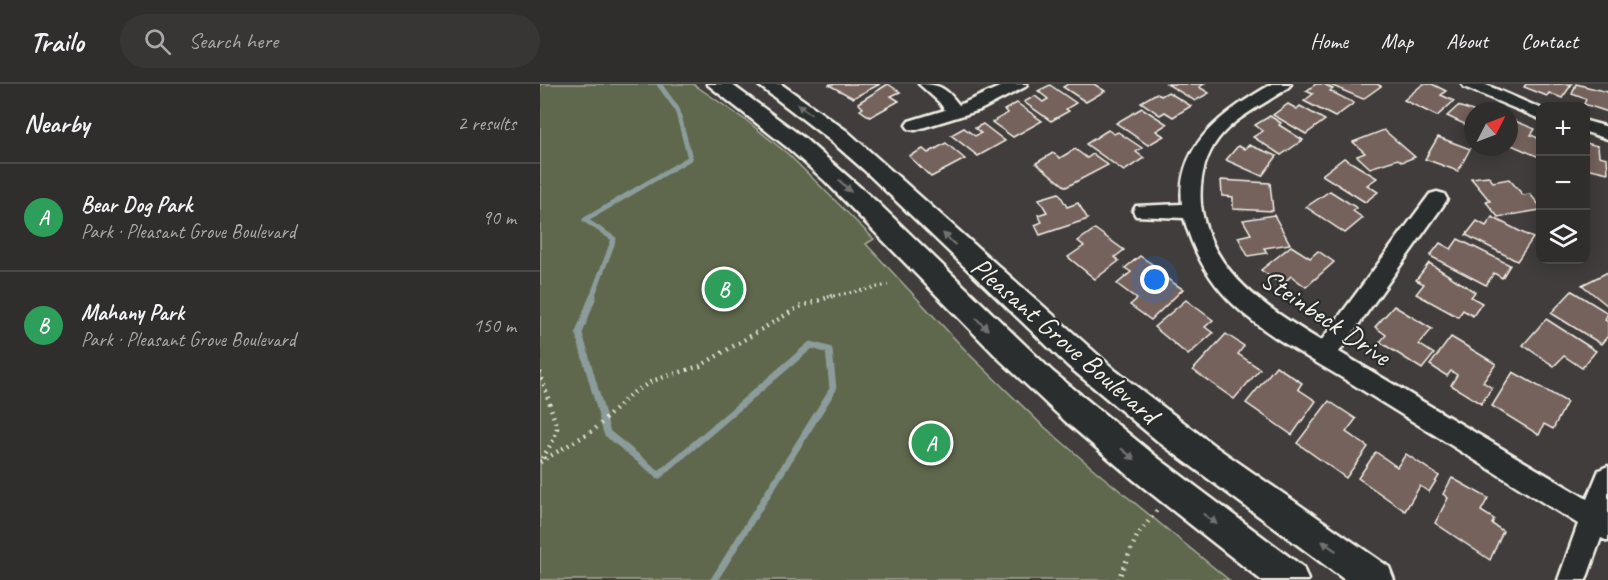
<!DOCTYPE html>
<html lang="en">
<head>
<meta charset="utf-8">
<style>
  body { margin:0; font-family:Caveat,sans-serif; background:#383635; color:#f1f3f6 }
  .controls { position:absolute; right:18px; top:18px; display:grid; overflow:hidden; border-radius:12px; box-shadow:0 3px 15px #0003 }
  .controls button { width:54px; height:54px; display:grid; place-items:center; padding:0; border:0; border-bottom:2px solid #4b4a49; background:#302e2d; color:#f1f3f6; font:30px sans-serif }
  .compass { position:absolute; left:924px; top:18px; width:54px; height:54px; border-radius:50%; background:#302e2d; box-shadow:0 3px 15px #0003; rotate:48deg }
  .you { position:absolute; left:615px; top:196px; width:21px; height:21px; margin:-15px; border:4px solid #fff; border-radius:50%; background:#1a73e8; box-shadow:0 0 0 9px #1a73e833 }
  .badge { display:grid; place-items:center; width:39px; height:39px; border-radius:50%; background:#8bbbb9; color:#fff; font-size:20px; font-weight:700 }
  .pin { position:absolute; translate:-50% -50%; border:3px solid #fff; box-shadow:0 2px 6px #0006 }
  .list { margin:0; padding:0; list-style:none }
  h2 { display:flex; justify-content:space-between; align-items:center; height:78px; margin:0; padding:0 24px; font-size:26px }
  h2 small { font-size:20px; font-weight:400; color:#a8a8aa }
  .list li { display:grid; grid-template-columns:39px 1fr auto; gap:18px; align-items:center; box-sizing:border-box; height:108px; padding:0 24px; border-top:2px solid #4b4a49 }
  .list b { display:block; font-size:22px; white-space:nowrap }
  .list p { margin:0; font-size:20px; white-space:nowrap; color:#a8a8aa }
  .list em { font-size:20px; font-style:normal; color:#a8a8aa }
  .icon { flex:none; width:33px; height:33px; fill:none; stroke:currentColor; stroke-width:2; stroke-linecap:round; stroke-linejoin:round }
  .map { position:relative; flex:none; width:1068px; height:496px; overflow:hidden }
  header { display:flex; align-items:center; gap:36px; box-sizing:border-box; height:84px; padding:0 30px; background:#302e2d; border-bottom:2px solid #4b4a49 }
  header strong { font-size:28px }
  nav { display:flex; gap:33px; margin-inline-start:auto; font-size:21px }
  .search { width:420px; height:54px; background:#383635; display:flex; align-items:center; gap:15px; box-sizing:border-box; padding:0 21px; border-radius:33px; color:#a8a8aa; font-size:22px }
  main { display:flex }
  aside { flex:1; background:#302e2d }
  .map>svg:first-child { display:block }
  .green { fill:#5e674d; stroke:#a9ac9a; stroke-width:1.5 }
  .lines { fill:none; stroke-linecap:round; stroke-linejoin:round }
  .stream-far1 { stroke:#8c9c9b; stroke-width:5 }
  .stream { stroke:#8c9c9b; stroke-width:7 }
  .building { fill:#74625d; stroke:#f4f1e8; stroke-width:1.5 }
  .minor-casing { stroke:#f4f1e8; stroke-width:5 }
  .major-casing { stroke:#f4f1e8; stroke-width:5 }
  .path-far1 { stroke:#f4f1e8; stroke-width:3; stroke-dasharray:1.5 4; stroke-linecap:butt }
  .path { stroke:#f4f1e8; stroke-width:4.5; stroke-dasharray:1.5 5; stroke-linecap:butt }
  .minor { fill:#2a2d2e; fill-rule:evenodd }
  .major { fill:#2a2d2e; fill-rule:evenodd }
  .oneway { fill:#71726f }
  .labels { text-anchor:middle; dominant-baseline:central; stroke-width:4.5; stroke-linejoin:round; paint-order:stroke }
  .street-label { font-size:28px; fill:#f4f1e8; stroke:#2a2d2e }
</style>
</head>
<body>
<header>
<strong>Trailo</strong>
<div class="search"><svg class="icon" aria-label="search" viewBox="0 0 24 24"><circle cx="10" cy="10" r="6"/><path d="M15 15l6 6"/></svg>Search here</div>
<nav><a>Home</a><a>Map</a><a>About</a><a>Contact</a></nav>
</header>
<main>
<aside>
<h2>Nearby<small>2 results</small></h2>
<ul class="list">
<li><span class="badge" style="background:#2e9e5b">A</span><div><b>Bear Dog Park</b><p>Park · Pleasant Grove Boulevard</p></div><em>90 m</em></li>
<li><span class="badge" style="background:#2e9e5b">B</span><div><b>Mahany Park</b><p>Park · Pleasant Grove Boulevard</p></div><em>150 m</em></li>
</ul>
</aside>
<div class="map">
<svg width="1068" height="496" viewBox="0 0 1068 496">
  <rect width="100%" height="100%" fill="#403d3c"/>
  <filter id="ink" filterUnits="userSpaceOnUse"><feTurbulence type="fractalNoise" baseFrequency=".0167" numOctaves="2"/><feDisplacementMap in="SourceGraphic" scale="12" xChannelSelector="R" yChannelSelector="G"/><feConvolveMatrix kernelMatrix="1 2 1 2 8 2 1 2 1" color-interpolation-filters="sRGB"/></filter>
  <g filter="url(#ink)">
    <!-- green -->
    <path class="green" d="M0,0H153L207,37L248,70L334,155L326,160L431,272L501,340L557,388L689,496H0Z"/>
    <g class="lines">
      <!-- stream-far1 -->
      <path class="stream-far1" d="M52,213L74,155L45,136L150,74L137,25L119,0"/>
      <!-- stream -->
      <path class="stream" d="M53,212L39,249L67,349L119,391L271,261L289,266L293,305L174,496"/>
    </g>
    <!-- building -->
    <g class="building">
      <path d="M340,0L313,14L289,1L290,0Z"/>
      <path d="M348,0L360,8L351,12L359,17L330,33L320,26L323,24L318,19Z"/>
      <path d="M528,0H554L565,7L546,18L523,3Z"/>
      <path d="M627,0H664L659,3L669,9L655,17Z"/>
      <path d="M776,0H784L793,5L790,7L814,19L795,33L764,17L773,10L766,7Z"/>
      <path d="M788,0H837L841,2L823,15Z"/>
      <path d="M883,0H892L906,7L901,11L914,17L897,32L864,16Z"/>
      <path d="M986,0H1032L1022,14L1009,9L1007,12L984,3Z"/>
      <path d="M1036,0L1068,8V28L1044,20L1046,15L1032,10Z"/>
      <path d="M510,1L536,19L526,25L529,27L511,37L484,18L495,12L503,18L508,15L498,7Z"/>
      <path d="M628,8L651,22L633,33L625,28L620,31L601,18L617,9L621,12Z"/>
      <path d="M477,19L502,37L473,53L452,38L468,29L464,26Z"/>
      <path d="M748,20L757,25L760,22L785,36L766,50L733,31Z"/>
      <path d="M918,22L933,27V44L907,32Z"/>
      <path d="M602,24L627,40L616,47L624,52L608,61L576,39Z"/>
      <path d="M730,32L741,39L739,41L763,56L741,71L713,53L723,47L715,41Z"/>
      <path d="M975,37L995,45L991,51L1000,55L999,73L969,60V45Z"/>
      <path d="M443,40L465,57L438,72L411,51L424,44L435,52L441,49L435,44Z"/>
      <path d="M568,46L574,50L578,48L602,64L596,68L604,74L584,87L546,60Z"/>
      <path d="M844,46L875,73L862,78L858,75L830,84L817,72L825,69L813,58Z"/>
      <path d="M898,53L930,65L918,87L885,75Z"/>
      <path d="M406,59L425,75L391,93L369,72L383,65L388,69Z"/>
      <path d="M1046,59L1058,62L1059,72L1067,74L1068,89L1046,84Z"/>
      <path d="M709,61L737,72L722,92L686,76L698,62L705,65Z"/>
      <path d="M535,65L547,74L553,70L568,81L526,103L496,79L513,69L520,74Z"/>
      <path d="M804,74L837,94L827,101L838,108L825,118L782,91Z"/>
      <path d="M948,92L953,98L969,95L983,111L990,110L1000,122V126L958,133L946,118L950,117L931,94Z"/>
      <path d="M681,96L730,99L733,127L693,125V113L682,112Z"/>
      <path d="M790,107L817,124L813,127L823,134L805,149L766,123Z"/>
      <path d="M519,109L527,123L538,119L548,135L500,151L495,141L502,138L498,131L507,128L499,115Z"/>
      <path d="M734,131L750,160L724,164L727,169L708,172L698,153L711,150L703,136Z"/>
      <path d="M952,133L993,154L977,177L926,151L937,137L946,142Z"/>
      <path d="M555,145L584,166L575,173L579,177L555,195L528,173L544,162L538,157Z"/>
      <path d="M918,155L970,181L962,194L954,189L946,201L890,172L900,159L911,165Z"/>
      <path d="M751,162L770,174L778,167L794,178L766,203L751,192L742,201L721,186Z"/>
      <path d="M600,172L621,186L618,189L643,205L611,236L590,221L597,215L577,200L591,188L585,184Z"/>
      <path d="M889,179L935,208L931,213L942,219L933,232L923,226L918,233L876,210L884,200L876,196Z"/>
      <path d="M1068,188V222L1042,201Z"/>
      <path d="M1032,207L1068,229L1065,236L1068,238V252L1061,260L1011,229Z"/>
      <path d="M646,216L673,236L665,243L673,249L648,271L614,243Z"/>
      <path d="M854,222L892,245L879,260L894,270L882,285L840,258L846,251L835,243Z"/>
      <path d="M1006,235L1056,267L1042,284L1024,272L1014,282L983,261Z"/>
      <path d="M686,250L704,262L698,270L720,285L694,315L653,286Z"/>
      <path d="M911,253L956,280L943,298L952,304L941,320L911,301L917,291L911,287L907,292L890,281Z"/>
      <path d="M736,282L762,299L758,305L776,317L752,351L706,319Z"/>
      <path d="M973,288L1027,318L1013,345L1004,340L999,351L952,322Z"/>
      <path d="M789,317L816,335L806,348L828,363L806,394L757,359Z"/>
      <path d="M836,368L857,383L866,370L899,392L889,408L880,402L865,427L818,394Z"/>
      <path d="M912,394L948,414L941,427L954,435L952,440L963,447L950,476L895,439L908,414L903,410Z"/>
    </g>
    <g class="lines">
      <defs>
        <g id="minor">
          <path d="M379,0C400,0 406,4 419,21L466,0H487L485,3L440,26L375,46L369,45L366,41L369,37L405,26L399,18Z"/>
          <path d="M732,0H751C746,7 736,11 729,16C711,27 691,38 678,55C664,74 659,98 661,121C670,189 727,224 781,257L890,110L897,108L904,110L907,115L904,120L799,268L1047,415L1059,386L1068,382V457L1061,454L1046,496H1018L1038,440C963,394 889,347 814,301C774,276 727,253 693,220C668,196 653,167 644,134L596,132L593,127L596,122L642,120C636,59 686,27 732,0Z"/>
          <path d="M922,0H944L1000,24V35L924,3Z"/>
          <path d="M1046,37L1068,43V55L1046,48Z"/>
        </g>
        <g id="major">
          <path d="M167,0H191L264,54L338,119L513,288L618,374L763,483L768,496H721L594,396L525,337L459,275L285,97L248,64Z"/>
          <path d="M217,0H241L307,47L576,287L676,363L849,483L854,496H805L620,359L528,282L324,86L291,57Z"/>
        </g>
      </defs>
      <!-- minor casing -->
      <use href="#minor" class="minor-casing"/>
      <!-- major casing -->
      <use href="#major" class="major-casing"/>
      <!-- path-far1 -->
      <path class="path-far1" d="M288,213L348,201"/>
      <!-- path -->
      <g class="path">
        <path d="M0,288L17,344L14,355L2,375"/>
        <path d="M0,378L54,346L91,310L112,297L160,282L259,223L292,212"/>
        <path d="M578,496L597,452L617,426"/>
      </g>
      <!-- minor -->
      <use href="#minor" class="minor"/>
      <!-- major -->
      <use href="#major" class="major"/>
    </g>
    <!-- one-way arrows -->
    <defs><path id="oneway-solid" d="M-6-.8H1V-3.2L6.5 0L1 3.2V.8H-6Z" transform="scale(1.5)"/></defs>
    <g class="oneway">
      <use href="#oneway-solid" transform="translate(264 25) rotate(-144)"/>
      <use href="#oneway-solid" transform="translate(305 102) rotate(45)"/>
      <use href="#oneway-solid" transform="translate(409 155) rotate(-136)"/>
      <use href="#oneway-solid" transform="translate(442 240) rotate(44)"/>
      <use href="#oneway-solid" transform="translate(588 370) rotate(39)"/>
      <use href="#oneway-solid" transform="translate(670 435) rotate(37)"/>
      <use href="#oneway-solid" transform="translate(789 462) rotate(-145)"/>
    </g>
  </g>
  <g class="labels">
    <!-- street labels -->
    <g class="street-label">
      <text transform="translate(786 233) rotate(34)">Steinbeck Drive</text>
      <text transform="translate(525 256) rotate(41)">Pleasant Grove Boulevard</text>
    </g>
  </g>
</svg>
<div class="controls">
<button>+</button>
<button>−</button>
<button><svg class="icon" aria-label="layers" viewBox="0 0 24 24"><path d="M12 4l9 5-9 5-9-5zM3 14l9 5 9-5"/></svg></button>
</div>
<svg class="compass" viewBox="-18 -18 36 36"><path d="M0-13l5 13h-10z" fill="#e53935"/><path d="M0 13l5-13h-10z" fill="#a8a8aa"/></svg>
<div class="you"></div>
<div class="pin badge" style="left:391px;top:359px;background:#2e9e5b">A</div>
<div class="pin badge" style="left:184px;top:205px;background:#2e9e5b">B</div>
</div>
</main>
</body>
</html>
